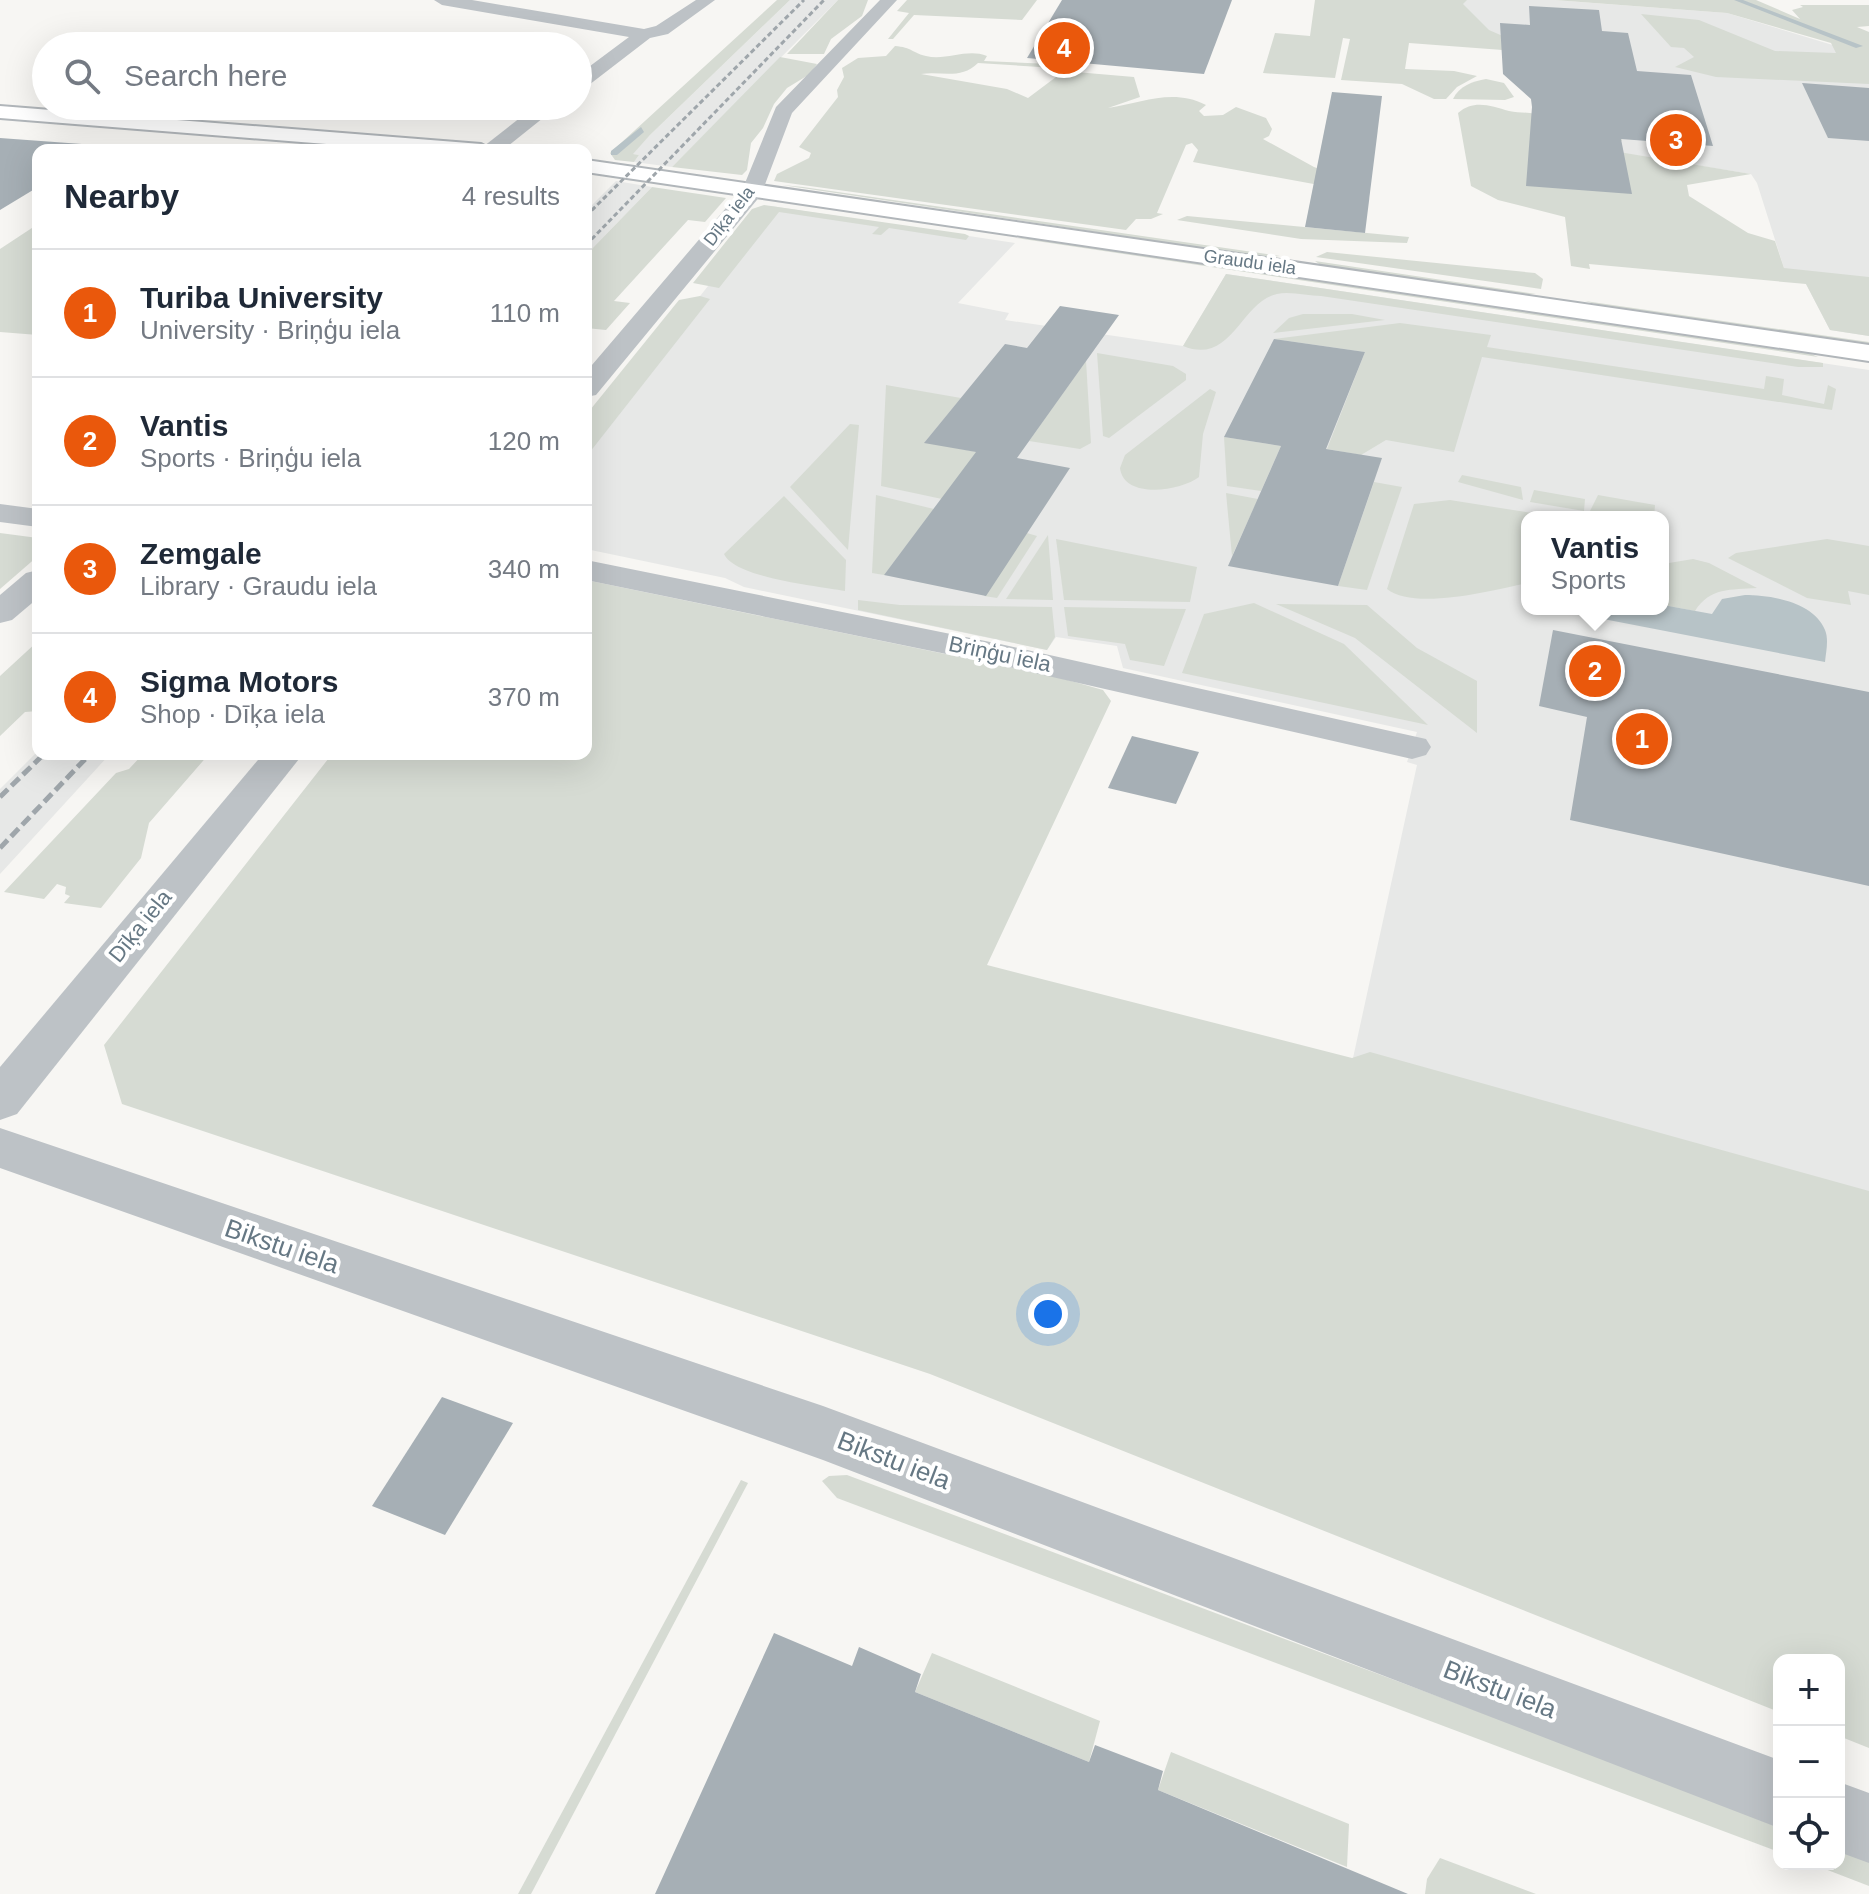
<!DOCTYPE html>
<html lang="en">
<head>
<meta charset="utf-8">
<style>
  body { margin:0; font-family:Helvetica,sans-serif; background:#f2f2f3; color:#1f2937 }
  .controls { position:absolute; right:24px; bottom:24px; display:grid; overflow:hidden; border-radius:16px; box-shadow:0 8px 32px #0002 }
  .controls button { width:72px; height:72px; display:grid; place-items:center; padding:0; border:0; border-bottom:2px solid #e0e1e3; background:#fff; color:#1f2937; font:40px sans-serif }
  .you { position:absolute; left:1048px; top:1314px; width:28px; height:28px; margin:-20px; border:6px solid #fff; border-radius:50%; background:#1a73e8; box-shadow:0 0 0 12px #1a73e833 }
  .badge { display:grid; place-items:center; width:52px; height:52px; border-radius:50%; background:#ea580c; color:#fff; font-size:26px; font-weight:700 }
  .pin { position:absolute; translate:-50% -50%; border:4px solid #fff; box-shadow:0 2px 8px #0006 }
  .popup { position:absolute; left:1521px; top:511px; width:148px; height:104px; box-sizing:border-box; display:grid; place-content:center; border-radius:16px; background:#fff; filter:drop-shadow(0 2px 6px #0005); font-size:26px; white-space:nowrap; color:#747a83 }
  .popup b { font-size:30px; color:#1f2937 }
  .popup::after { content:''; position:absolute; left:50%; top:100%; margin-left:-16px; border:16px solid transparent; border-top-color:#fff }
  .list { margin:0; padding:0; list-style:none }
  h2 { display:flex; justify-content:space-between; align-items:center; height:104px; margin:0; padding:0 32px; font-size:34px }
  h2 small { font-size:26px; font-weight:400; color:#747a83 }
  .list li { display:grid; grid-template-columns:52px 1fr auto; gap:24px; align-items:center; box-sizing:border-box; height:128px; padding:0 32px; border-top:2px solid #e0e1e3 }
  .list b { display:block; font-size:30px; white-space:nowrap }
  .list p { margin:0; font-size:26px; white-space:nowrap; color:#747a83 }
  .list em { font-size:26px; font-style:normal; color:#747a83 }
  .icon { flex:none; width:44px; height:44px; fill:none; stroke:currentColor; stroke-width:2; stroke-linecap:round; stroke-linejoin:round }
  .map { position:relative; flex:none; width:1869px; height:1894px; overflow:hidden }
  .search { position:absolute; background:#fff; box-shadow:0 8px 32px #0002; left:32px; top:32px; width:560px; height:88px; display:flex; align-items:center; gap:20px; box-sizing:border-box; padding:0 28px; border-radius:44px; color:#747a83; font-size:30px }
  .panel { position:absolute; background:#fff; box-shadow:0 8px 32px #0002; left:32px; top:144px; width:560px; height:616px; border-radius:16px }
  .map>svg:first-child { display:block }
  .built { fill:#e7e8e7; fill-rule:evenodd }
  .green { fill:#d6dbd3 }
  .water { fill:#b7c3c7 }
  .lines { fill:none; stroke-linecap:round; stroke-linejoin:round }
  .stream { fill:#b7c3c7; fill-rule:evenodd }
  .building { fill:#a6afb5 }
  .major-casing { stroke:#b1b6ba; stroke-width:4 }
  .minor { fill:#bdc2c6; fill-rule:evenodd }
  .major { fill:#fff; fill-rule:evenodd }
  .rail-far1 { stroke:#9fa6ab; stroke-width:3; stroke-dasharray:5 3; stroke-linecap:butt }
  .rail { stroke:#9fa6ab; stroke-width:5; stroke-dasharray:11 5; stroke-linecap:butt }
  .labels { text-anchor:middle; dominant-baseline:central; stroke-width:8; stroke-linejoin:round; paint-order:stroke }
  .far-street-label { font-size:18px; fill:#667884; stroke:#fff }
  .street-label { font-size:22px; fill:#667884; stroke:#fff }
  .near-street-label { font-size:26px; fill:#667884; stroke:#fff }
</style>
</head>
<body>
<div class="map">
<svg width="1869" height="1894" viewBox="0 0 1869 1894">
  <rect width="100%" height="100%" fill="#f7f6f3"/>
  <!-- built -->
  <g class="built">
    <path d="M790,0H838L672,167L634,162L639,155L632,154L650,135Z"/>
    <path d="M1440,0H1553L1727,13L1869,56V336L1830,330L1806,284L1784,268L1757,183L1751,174L1606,151L1592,122Z"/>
    <path d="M616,181L652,187L586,255V211Z"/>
    <path d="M771,206L1015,243L958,303L1009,313L1005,320L1183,346L1226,274L1869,370V1283L1353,1058L1417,765L1407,762L1417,732L1123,668L1117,646L1056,637L1047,650L744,587L725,578L586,549V441ZM1527,517H1663V609H1527Z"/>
    <path d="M38,751V754H110L0,874V789Z"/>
  </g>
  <!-- green -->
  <g class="green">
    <path d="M777,0H790L650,135L633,154L639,155L634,162L615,160L610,153Z"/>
    <path d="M838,0H868L862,16L831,39L824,54H787Z"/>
    <path d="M907,0H1037L1022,20L914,15L893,39H888L909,13L897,11Z"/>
    <path d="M1315,0H1467L1463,4L1489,30L1615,85L1622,141L1600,137L1607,150L1751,174L1687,185L1689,196L1748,233L1775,241L1784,268L1869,277V336L1830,330L1806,284L1589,264L1590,269L1571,266L1565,217L1498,200L1471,186L1458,113C1474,99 1491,106 1509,111C1518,113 1527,112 1536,114L1516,51L1409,43L1405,69L1454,71L1477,76L1457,87L1446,99H1434L1402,84L1341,80L1350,39L1343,38L1335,78L1263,73L1275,33L1310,36Z"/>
    <path d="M1554,0H1756L1800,19L1792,10L1803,7L1800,5H1869V26L1857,27L1869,32V84L1716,77L1675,67L1694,57L1684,48L1671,47L1641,14L1699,20L1775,51L1836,53L1831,43L1727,13Z"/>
    <path d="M895,46C911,47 915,54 926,56C946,61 967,48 987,56L984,61L1073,65L1070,69L978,63C961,80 942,71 921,74L1007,89L1028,98L1064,71L1134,77L1140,97L1108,108C1143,103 1172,88 1206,105L1199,111L1204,116L1223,115L1236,107L1266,118L1272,129L1269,136L1263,139L1314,167L1345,178L1330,187L1193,162L1198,150L1192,143L1186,145L1157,213L1163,214L1151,219H1136L1126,230L774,181L777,174L809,158L811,153L799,147L838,97L837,90L844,77L842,68L858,58L886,56Z"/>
    <path d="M780,57L817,64L810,74L787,88L774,104L763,128L751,143L747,170L742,175L672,167Z"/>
    <path d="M1486,79L1504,83L1514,97L1505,100L1453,99C1459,86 1473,81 1486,79Z"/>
    <path d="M782,185L803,187L1280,256L1264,257Z"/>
    <path d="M652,187L726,198L705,222L688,220L614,301L630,303L606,330L586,328V255Z"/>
    <path d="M764,205L965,234L969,236L966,240L889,228L881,235L872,234L879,227L779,212L719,288L693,283L752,209Z"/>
    <path d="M1187,216L1409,237L1407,243L1301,239L1177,220Z"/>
    <path d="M38,224V335L0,332V249Z"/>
    <path d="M1016,238L1045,239L1809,353L1818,357Z"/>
    <path d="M1327,252L1535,273L1543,279L1541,289L1316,257Z"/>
    <path d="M1315,261L1536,294H1522L1322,266Z"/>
    <path d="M1226,274L1823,363V367H1798L1321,296C1308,296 1290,291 1277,294C1241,301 1232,366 1183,346Z"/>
    <path d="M700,296L710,299L586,457V415L679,300Z"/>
    <path d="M1585,301L1869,342V345L1602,306Z"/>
    <path d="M1303,314H1352L1385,320L1273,333L1289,318Z"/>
    <path d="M1400,323L1491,335L1487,347L1764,389L1766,376L1784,379L1782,395L1824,404L1828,385L1836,389L1832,410L1482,357L1454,452L1386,440L1361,455L1327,449L1365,352L1274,339Z"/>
    <path d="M1097,353L1173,366L1186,374V380L1109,438L1103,436Z"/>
    <path d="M1086,361L1091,443L1080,449L1029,441Z"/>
    <path d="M886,385L961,398L925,442L977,452L942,499L881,486Z"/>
    <path d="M1210,389L1216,392L1203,434L1199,477C1181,491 1124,500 1120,468L1125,455Z"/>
    <path d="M850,424L859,425L848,550L790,487Z"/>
    <path d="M1224,437L1281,446L1261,491L1227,486Z"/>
    <path d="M1462,475L1521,487L1523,500L1458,482Z"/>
    <path d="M1374,482L1402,487L1367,590L1338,586Z"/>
    <path d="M1534,490L1585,499L1584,511L1530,502Z"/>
    <path d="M1226,493L1258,499L1232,556Z"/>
    <path d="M876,495L934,509L884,575L872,573Z"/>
    <path d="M1598,495L1655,505L1654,517H1614L1589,513Z"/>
    <path d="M784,496L846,560L845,591C818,586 735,578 724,554Z"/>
    <path d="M1450,500L1557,517H1527V583C1495,590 1414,611 1387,589L1414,504Z"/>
    <path d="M0,533L38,538V556L0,589Z"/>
    <path d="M1027,533L1037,536L997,598L984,596Z"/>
    <path d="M1048,535L1053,600L1006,599Z"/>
    <path d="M1056,539L1197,567L1190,602L1064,600Z"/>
    <path d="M1827,539L1869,546V595L1848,591L1851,605L1807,598L1728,558L1736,553Z"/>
    <path d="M1693,559L1709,563L1757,588C1731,590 1710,587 1695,611L1663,605V564Z"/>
    <path d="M586,580L1057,677L1103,690L1111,701L987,965L1352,1058L1370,1052L1869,1191V1748L1839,1736V1660H1779V1712L930,1374L122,1104L104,1045L332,754H586Z"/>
    <path d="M858,600L900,605L1052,607L1055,637L1047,650L858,610Z"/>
    <path d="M1254,603L1344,644L1428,725L1182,673L1204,614Z"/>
    <path d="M1276,604L1367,605L1417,648L1477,681V733L1355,638Z"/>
    <path d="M1064,607L1186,609L1164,666L1130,660L1125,644L1068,636Z"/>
    <path d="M38,641V711L25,712L0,736V676Z"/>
    <path d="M143,754H209L149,823L141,858L101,908L64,903L70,896L65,894L66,887L57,884L44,899L4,892L116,773L129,769Z"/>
    <path d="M847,1475L1779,1824V1852L837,1498L822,1481L829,1476Z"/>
    <path d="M741,1480L748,1483L531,1894H518Z"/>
    <path d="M932,1653L1100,1721L1089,1762L915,1692Z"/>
    <path d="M1171,1752L1349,1824L1347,1867L1158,1790Z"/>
    <path d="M1839,1846L1869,1858V1886L1812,1864H1839Z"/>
    <path d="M1440,1858L1536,1894H1425L1427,1879Z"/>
  </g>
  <!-- water -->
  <path class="water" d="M1745,595C1771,595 1814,602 1825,630C1829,639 1826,652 1825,662L1562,611L1663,609V605L1712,614L1722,599Z"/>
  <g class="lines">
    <!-- stream -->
    <g class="stream">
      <path d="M1734,0H1743L1863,46L1856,48Z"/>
      <path d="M641,127L644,132L617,155H611V151Z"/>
    </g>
  </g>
  <!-- building -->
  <g class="building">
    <path d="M1062,0H1232L1204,74L1027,58Z"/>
    <path d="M1529,6L1599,10L1602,31L1628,33L1637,71L1691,75L1713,146L1621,139L1632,194L1526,186L1532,107L1531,99L1503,74L1500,23L1530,25Z"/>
    <path d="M1802,83L1869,88V141L1828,138Z"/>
    <path d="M1332,92L1382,96L1365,233L1305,227Z"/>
    <path d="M0,138L109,146L101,150H38V187L0,210Z"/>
    <path d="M1060,306L1119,315L1017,458L1070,468L986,596L884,575L976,452L924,443L1005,344L1027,348Z"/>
    <path d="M1274,339L1365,352L1326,449L1382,458L1338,586L1228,566L1281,446L1224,437Z"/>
    <path d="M1553,630L1869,692V886L1570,820L1587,717L1539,706Z"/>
    <path d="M1132,736L1199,752L1176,804L1108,788Z"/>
    <path d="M442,1397L513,1423L445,1535L372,1506Z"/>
    <path d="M774,1633L852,1666L859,1647L921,1674L915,1692L1089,1762L1095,1745L1163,1771L1158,1790L1408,1894H655Z"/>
  </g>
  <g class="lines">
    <defs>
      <g id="major">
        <path d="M0,106L481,144L492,150H402L0,118Z"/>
        <path d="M586,160L1869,345V361L586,172Z"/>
      </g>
    </defs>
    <!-- major casing -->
    <use href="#major" class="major-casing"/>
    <!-- minor -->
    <g class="minor">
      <path d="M434,0H472L644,29L656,26L696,0H715L668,34L650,38L585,88L578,90V75L629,37L442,5Z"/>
      <path d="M880,0H897L792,113L761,195L596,395L586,397V372L743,188L776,107Z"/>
      <path d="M535,106H558L503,150H479Z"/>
      <path d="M0,504L38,509V527L0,522Z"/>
      <path d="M586,560L1000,644L1426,739L1431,747L1426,755L1412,759L1000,665L586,580Z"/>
      <path d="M38,570V598L12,620L0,623V595L26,573Z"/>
      <path d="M263,754H303L17,1114L0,1120V1067Z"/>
      <path d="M0,1128L823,1406L1779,1760V1828L823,1460L0,1168Z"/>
      <path d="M1839,1782L1869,1793V1863L1839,1852Z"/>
    </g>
    <!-- major -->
    <use href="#major" class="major"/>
    <!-- rail-far1 -->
    <g class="rail-far1">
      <path d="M586,216L804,0"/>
      <path d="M586,245L824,0"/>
    </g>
    <!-- rail -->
    <g class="rail">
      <path d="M0,797L44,754"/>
      <path d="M0,848L90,754"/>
    </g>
  </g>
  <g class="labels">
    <!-- far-street labels -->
    <g class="far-street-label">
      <text transform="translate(729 216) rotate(-52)">Dīķa iela</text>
      <text transform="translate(1250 262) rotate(8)">Graudu iela</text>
    </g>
    <!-- street labels -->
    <g class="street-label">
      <text transform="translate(1000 654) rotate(12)">Briņģu iela</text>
      <text transform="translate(140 926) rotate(-51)">Dīķa iela</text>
    </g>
    <!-- near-street labels -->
    <g class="near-street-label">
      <text transform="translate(282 1246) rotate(19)">Bikstu iela</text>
      <text transform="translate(894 1460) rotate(21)">Bikstu iela</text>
      <text transform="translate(1500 1689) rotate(21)">Bikstu iela</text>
    </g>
  </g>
</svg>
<div class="controls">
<button>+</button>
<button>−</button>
<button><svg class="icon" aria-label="locate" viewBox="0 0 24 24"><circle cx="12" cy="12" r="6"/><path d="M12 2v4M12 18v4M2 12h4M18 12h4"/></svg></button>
</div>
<div class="you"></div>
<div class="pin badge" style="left:1642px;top:739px">1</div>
<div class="pin badge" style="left:1595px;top:671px">2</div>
<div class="popup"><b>Vantis</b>Sports</div>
<div class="pin badge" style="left:1676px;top:140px">3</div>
<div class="pin badge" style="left:1064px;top:48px">4</div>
<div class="search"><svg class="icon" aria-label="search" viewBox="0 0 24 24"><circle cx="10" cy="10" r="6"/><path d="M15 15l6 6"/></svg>Search here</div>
<section class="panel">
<h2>Nearby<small>4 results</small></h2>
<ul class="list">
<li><span class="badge">1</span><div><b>Turiba University</b><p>University · Briņģu iela</p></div><em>110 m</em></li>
<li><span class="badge">2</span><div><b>Vantis</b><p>Sports · Briņģu iela</p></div><em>120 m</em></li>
<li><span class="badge">3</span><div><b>Zemgale</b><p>Library · Graudu iela</p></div><em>340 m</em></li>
<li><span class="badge">4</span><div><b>Sigma Motors</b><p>Shop · Dīķa iela</p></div><em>370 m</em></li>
</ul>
</section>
</div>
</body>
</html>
